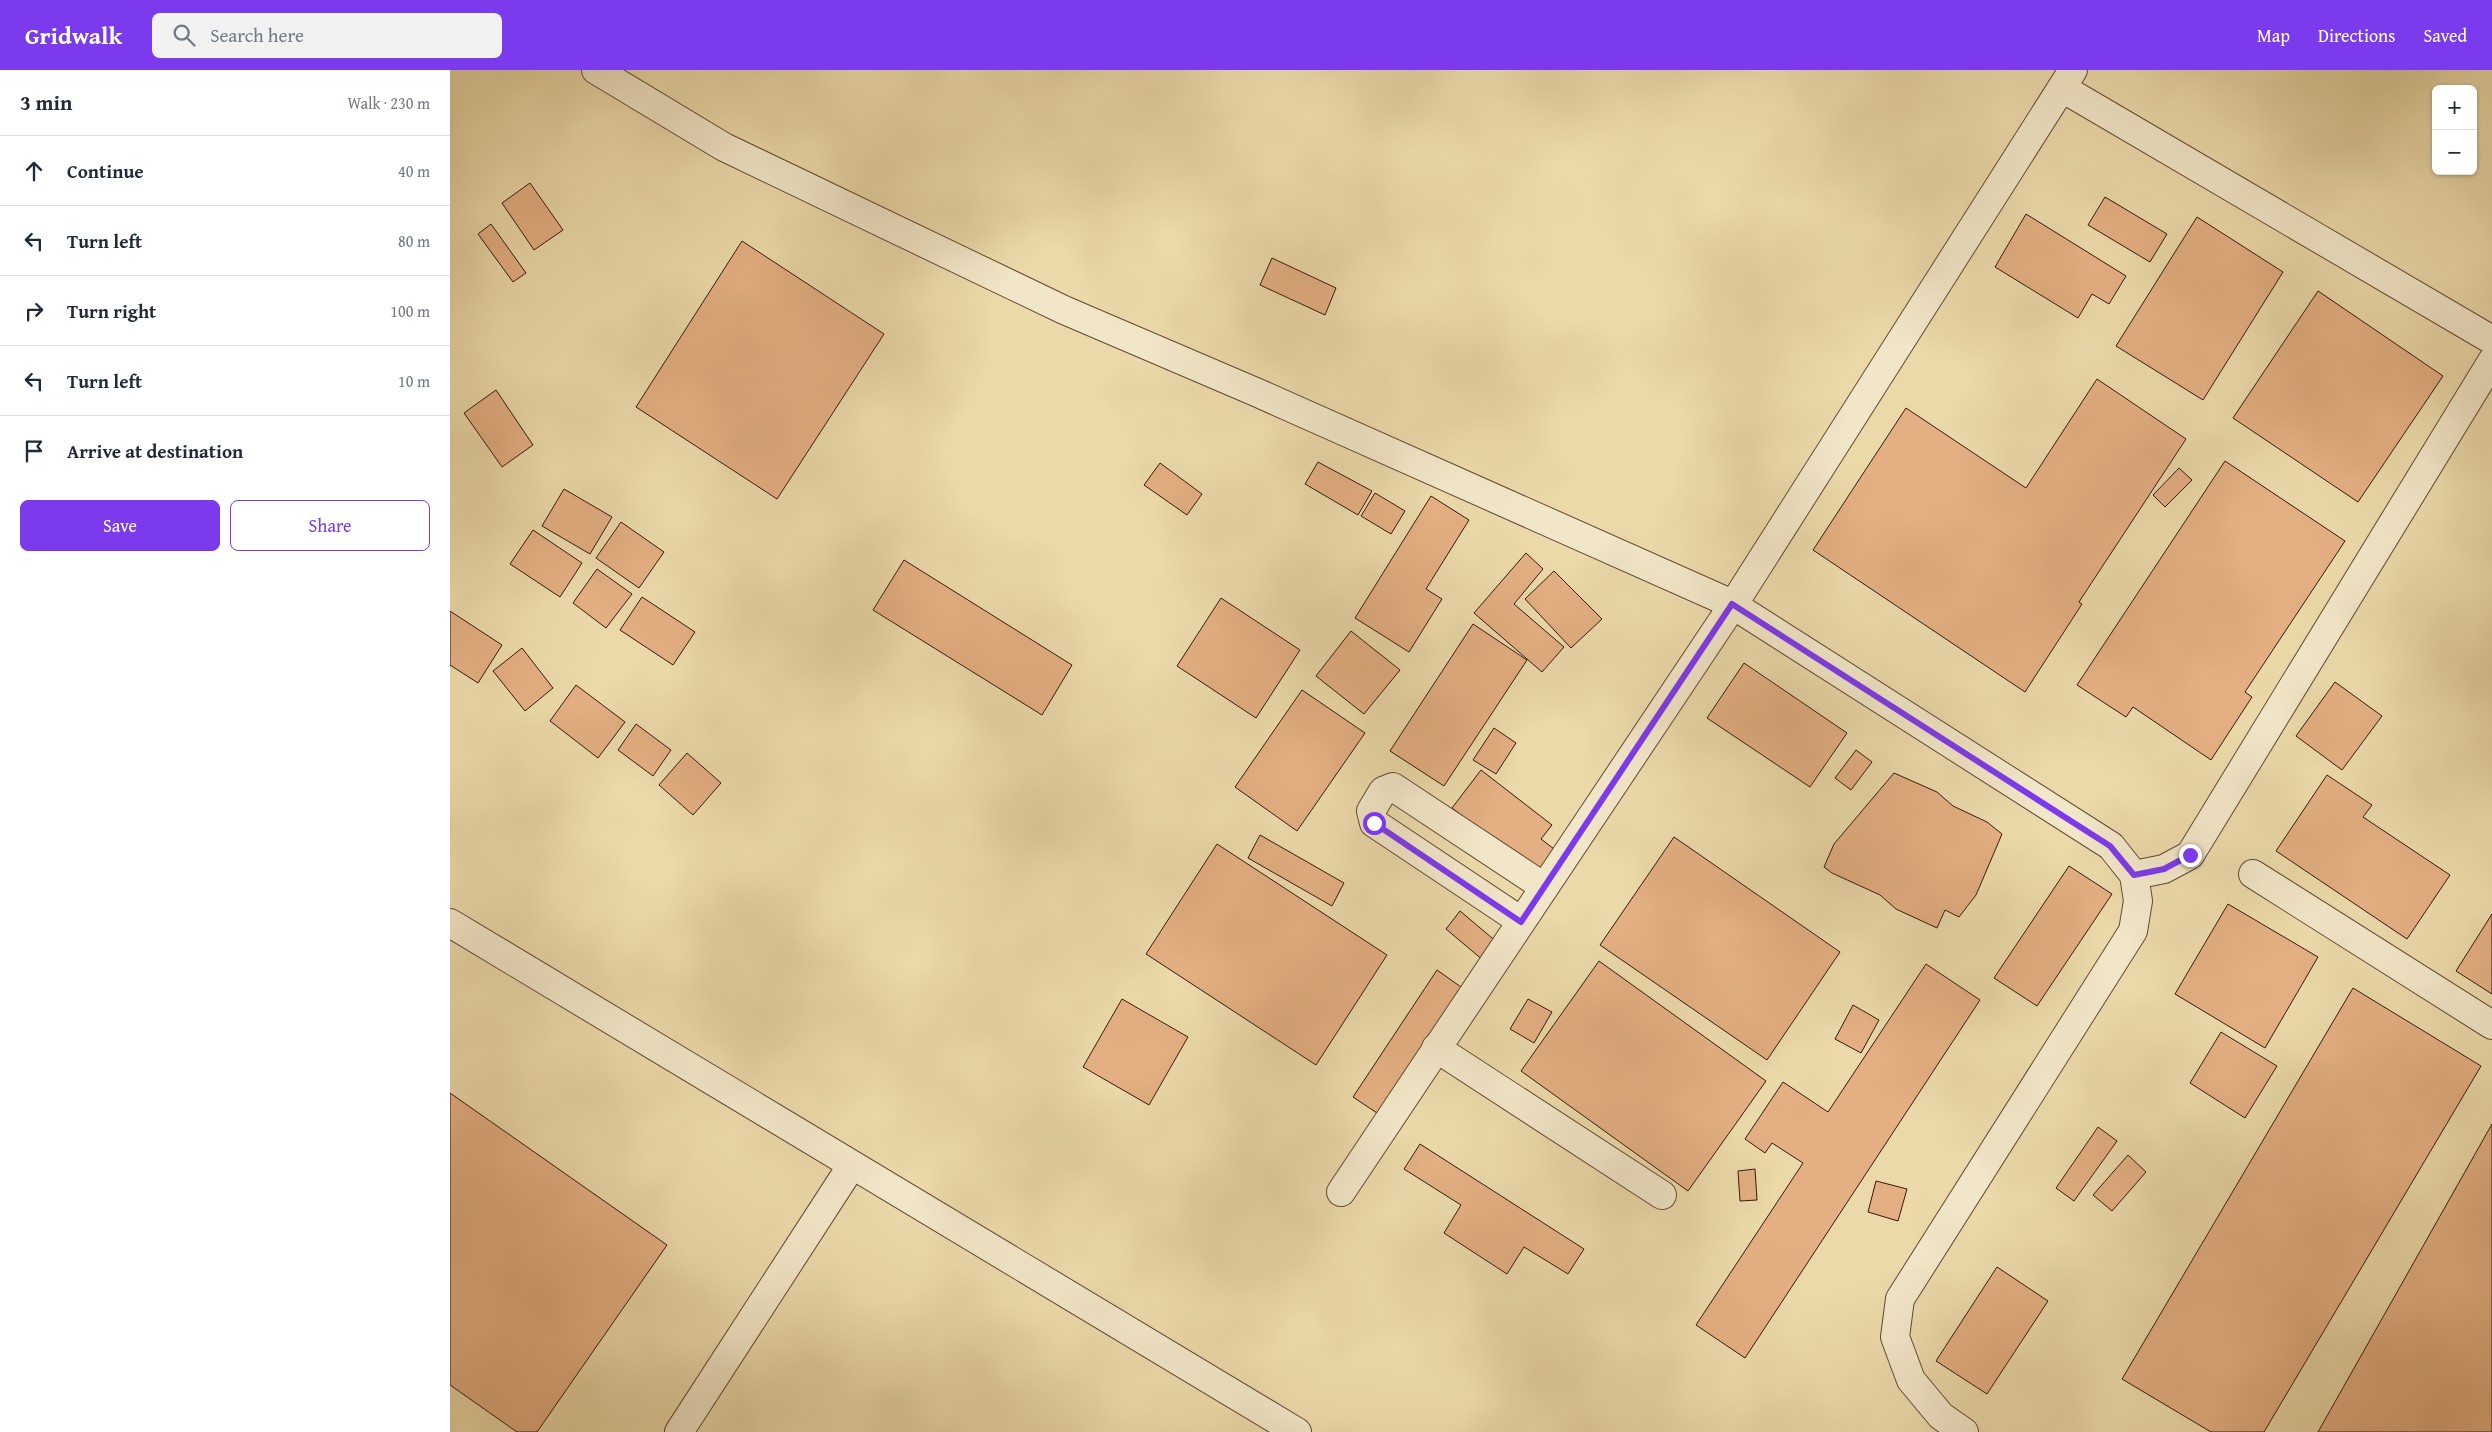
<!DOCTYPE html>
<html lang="en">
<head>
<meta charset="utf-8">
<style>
  body { margin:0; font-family:"Gentium Book Plus",serif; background:#f2f2f3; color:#1f2937 }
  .controls { position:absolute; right:15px; top:15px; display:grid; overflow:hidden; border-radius:8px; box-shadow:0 1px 4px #0004 }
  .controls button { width:45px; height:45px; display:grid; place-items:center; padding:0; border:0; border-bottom:1px solid #e0e1e3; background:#fff; color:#1f2937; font:25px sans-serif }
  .stop { position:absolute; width:15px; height:15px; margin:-11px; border:4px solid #7c3aed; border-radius:50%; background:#fff }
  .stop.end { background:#7c3aed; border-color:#fff; box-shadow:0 1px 5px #0008 }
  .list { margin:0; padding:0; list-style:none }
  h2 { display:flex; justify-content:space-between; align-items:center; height:65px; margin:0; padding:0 20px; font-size:21px }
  h2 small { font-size:16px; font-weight:400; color:#747a83 }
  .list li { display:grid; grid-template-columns:32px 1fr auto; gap:15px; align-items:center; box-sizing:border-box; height:70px; padding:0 20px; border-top:1px solid #e0e1e3 }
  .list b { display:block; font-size:19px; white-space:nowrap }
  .list em { font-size:16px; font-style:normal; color:#747a83 }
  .actions { display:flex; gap:10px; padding:15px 20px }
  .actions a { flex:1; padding:11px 0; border:1px solid #7c3aed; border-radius:8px; text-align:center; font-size:18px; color:#7c3aed }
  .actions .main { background:#7c3aed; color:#fff }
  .icon { flex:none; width:28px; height:28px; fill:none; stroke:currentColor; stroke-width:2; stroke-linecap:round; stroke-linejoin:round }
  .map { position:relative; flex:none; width:2042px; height:1362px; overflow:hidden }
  header { display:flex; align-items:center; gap:30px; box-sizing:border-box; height:70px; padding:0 25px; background:#7c3aed; color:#fff }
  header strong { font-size:24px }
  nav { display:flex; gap:28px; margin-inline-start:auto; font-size:18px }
  .search { width:350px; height:45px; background:#f2f2f3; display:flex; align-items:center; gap:12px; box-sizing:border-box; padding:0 18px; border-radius:8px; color:#747a83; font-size:19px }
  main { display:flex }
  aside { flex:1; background:#fff }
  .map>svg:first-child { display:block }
  .building { fill:#e3af83; stroke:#36190a }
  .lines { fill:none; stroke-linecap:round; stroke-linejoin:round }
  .minor-casing { stroke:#634932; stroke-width:30 }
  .minor { stroke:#f2e6c8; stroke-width:28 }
  .route { stroke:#7c3aed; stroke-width:6 }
</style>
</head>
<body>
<header>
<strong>Gridwalk</strong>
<div class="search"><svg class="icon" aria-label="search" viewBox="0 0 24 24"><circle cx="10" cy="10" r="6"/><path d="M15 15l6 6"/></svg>Search here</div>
<nav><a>Map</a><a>Directions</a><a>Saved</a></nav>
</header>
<main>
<aside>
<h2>3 min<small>Walk · 230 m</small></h2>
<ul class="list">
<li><svg class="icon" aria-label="ahead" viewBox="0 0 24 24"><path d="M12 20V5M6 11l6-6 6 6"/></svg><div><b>Continue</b></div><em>40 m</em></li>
<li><svg class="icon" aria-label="left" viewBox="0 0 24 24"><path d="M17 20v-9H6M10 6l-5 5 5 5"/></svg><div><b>Turn left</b></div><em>80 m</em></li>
<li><svg class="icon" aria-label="right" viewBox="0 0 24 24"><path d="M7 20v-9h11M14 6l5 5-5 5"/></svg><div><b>Turn right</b></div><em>100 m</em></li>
<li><svg class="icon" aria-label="left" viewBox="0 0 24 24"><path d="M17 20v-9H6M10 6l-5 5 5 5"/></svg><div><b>Turn left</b></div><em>10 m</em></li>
<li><svg class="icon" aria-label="arrive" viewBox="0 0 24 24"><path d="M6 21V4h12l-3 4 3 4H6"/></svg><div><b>Arrive at destination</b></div></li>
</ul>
<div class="actions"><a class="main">Save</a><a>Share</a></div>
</aside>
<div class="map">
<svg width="2042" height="1362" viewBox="0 0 2042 1362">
  <rect width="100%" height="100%" fill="#ebd9aa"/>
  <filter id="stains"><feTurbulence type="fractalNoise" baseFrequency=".004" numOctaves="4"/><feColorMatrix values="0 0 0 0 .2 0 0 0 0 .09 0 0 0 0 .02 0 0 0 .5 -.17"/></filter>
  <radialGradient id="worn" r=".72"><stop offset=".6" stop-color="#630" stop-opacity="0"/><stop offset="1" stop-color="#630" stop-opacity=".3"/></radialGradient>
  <!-- building -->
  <g class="building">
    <path d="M80,113L113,160L84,180L52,133Z"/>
    <path d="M1655,127L1717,164L1700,192L1638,155Z"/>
    <path d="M1576,144L1676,206L1659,234L1642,224L1628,248L1545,197Z"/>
    <path d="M1747,147L1833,202L1753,330L1666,276Z"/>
    <path d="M41,154L76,203L63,212L28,164Z"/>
    <path d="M292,171L434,264L327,429L186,337Z"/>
    <path d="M822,188L886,218L875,245L810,215Z"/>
    <path d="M1868,221L1993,306L1908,432L1783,348Z"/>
    <path d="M1647,309L1736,369L1629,532L1632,534L1575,622L1363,480L1456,338L1576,418Z"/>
    <path d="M46,320L83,375L52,397L14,343Z"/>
    <path d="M1775,391L1895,471L1795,622L1802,627L1761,690L1683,637L1676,647L1627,615Z"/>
    <path d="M868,392L922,421L908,445L855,414Z"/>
    <path d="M710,393L752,424L737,445L694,415Z"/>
    <path d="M1729,398L1742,410L1715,437L1703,425Z"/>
    <path d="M114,419L162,447L140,484L92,456Z"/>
    <path d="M925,423L955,441L941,464L911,446Z"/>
    <path d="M981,426L1019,450L976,519L992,529L959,582L905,548Z"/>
    <path d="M171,452L214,482L189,518L146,488Z"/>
    <path d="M83,460L132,493L110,527L60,494Z"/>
    <path d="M1076,483L1093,499L1064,534L1114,577L1092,602L1024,543Z"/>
    <path d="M454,490L622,595L592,645L423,540Z"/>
    <path d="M147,499L182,524L156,558L123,533Z"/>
    <path d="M1104,501L1152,549L1121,578L1075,529Z"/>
    <path d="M192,527L245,562L223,595L170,560Z"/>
    <path d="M771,528L850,580L806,648L727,596Z"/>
    <path d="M0,541L52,575L28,613L0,595Z"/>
    <path d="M1023,554L1077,590L994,716L940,681Z"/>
    <path d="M901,561L950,600L914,644L866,606Z"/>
    <path d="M72,578L103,618L75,641L43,601Z"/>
    <path d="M1294,593L1397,663L1360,717L1257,648Z"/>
    <path d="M1885,612L1932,646L1892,700L1846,666Z"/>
    <path d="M126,615L175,652L148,688L100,651Z"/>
    <path d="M852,620L915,663L847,761L785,717Z"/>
    <path d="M186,654L221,680L203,706L168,680Z"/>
    <path d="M1044,658L1066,673L1046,704L1023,690Z"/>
    <path d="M1406,680L1422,692L1401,720L1385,708Z"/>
    <path d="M237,683L271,713L243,745L209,715Z"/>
    <path d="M1031,700L1102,755L1091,769L1108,782L1090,806L1002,738Z"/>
    <path d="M1444,703L1487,722L1503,736L1537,752L1552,764L1526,825L1509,847L1495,840L1487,858L1446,839L1430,825L1382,803L1374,797L1384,774Z"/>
    <path d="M1877,705L1922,735L1913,747L2000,805L1957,869L1826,781Z"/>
    <path d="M810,765L894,813L882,836L798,788Z"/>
    <path d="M1224,767L1390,882L1317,990L1150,875Z"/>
    <path d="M767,774L937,885L866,995L696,884Z"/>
    <path d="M1619,796L1662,824L1587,936L1544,908Z"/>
    <path d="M1778,834L1868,887L1815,978L1725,924Z"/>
    <path d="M1010,841L1048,873L1034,891L996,859Z"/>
    <path d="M2042,844V924L2006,901Z"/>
    <path d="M1149,891L1316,1011L1238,1121L1071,1001Z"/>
    <path d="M1476,894L1530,930L1295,1288L1246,1255L1353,1093L1322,1073L1315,1083L1295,1069L1333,1012L1378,1042Z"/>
    <path d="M987,900L1011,917L927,1043L903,1027Z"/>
    <path d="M1903,918L2031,996L1814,1362H1761L1672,1309Z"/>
    <path d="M672,929L738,967L699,1035L633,997Z"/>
    <path d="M1078,929L1102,942L1084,973L1060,959Z"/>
    <path d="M1403,935L1429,950L1411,983L1385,969Z"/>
    <path d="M1771,962L1827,996L1795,1048L1740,1013Z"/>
    <path d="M0,1023L217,1175L87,1362H67L0,1315Z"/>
    <path d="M2042,1054V1362H1868Z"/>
    <path d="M1648,1057L1667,1071L1624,1131L1606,1118Z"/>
    <path d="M970,1074L1134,1179L1118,1204L1074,1177L1057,1204L994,1163L1011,1135L954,1099Z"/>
    <path d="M1678,1085L1696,1102L1662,1141L1643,1125Z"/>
    <path d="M1305,1099L1307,1130L1290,1131L1288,1101Z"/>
    <path d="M1426,1111L1457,1119L1448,1151L1418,1142Z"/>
    <path d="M1547,1197L1598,1231L1537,1324L1486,1291Z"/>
  </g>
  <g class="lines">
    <defs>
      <g id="minor">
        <path d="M146,0L274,77L614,240L808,323L1280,533L1661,776L1684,805L1688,831L1683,861L1450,1229L1445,1267L1461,1310L1491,1346L1514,1362"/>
        <path d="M1612,18L2042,270"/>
        <path d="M1803,804L2042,955"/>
        <path d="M1684,805L1714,799L1740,785L2042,291"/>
        <path d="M1071,851L924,753L921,741L933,721L943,717L1094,817"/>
        <path d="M0,853L847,1362"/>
        <path d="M986,978L1212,1125"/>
        <path d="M891,1122L1283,535L1623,0"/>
        <path d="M229,1362L402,1095"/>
      </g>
    </defs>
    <!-- minor casing -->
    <use href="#minor" class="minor-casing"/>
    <!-- minor -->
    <use href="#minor" class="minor"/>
  </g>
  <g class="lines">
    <!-- route -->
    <path class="route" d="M924,753L1071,852L1282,534L1660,776L1684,805L1714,799L1740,785"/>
  </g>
  <rect width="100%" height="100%" filter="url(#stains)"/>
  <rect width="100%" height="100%" fill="url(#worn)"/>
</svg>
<div class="controls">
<button>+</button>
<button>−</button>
</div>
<div class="stop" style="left:924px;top:753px"></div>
<div class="stop end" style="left:1740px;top:785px"></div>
</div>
</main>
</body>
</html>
